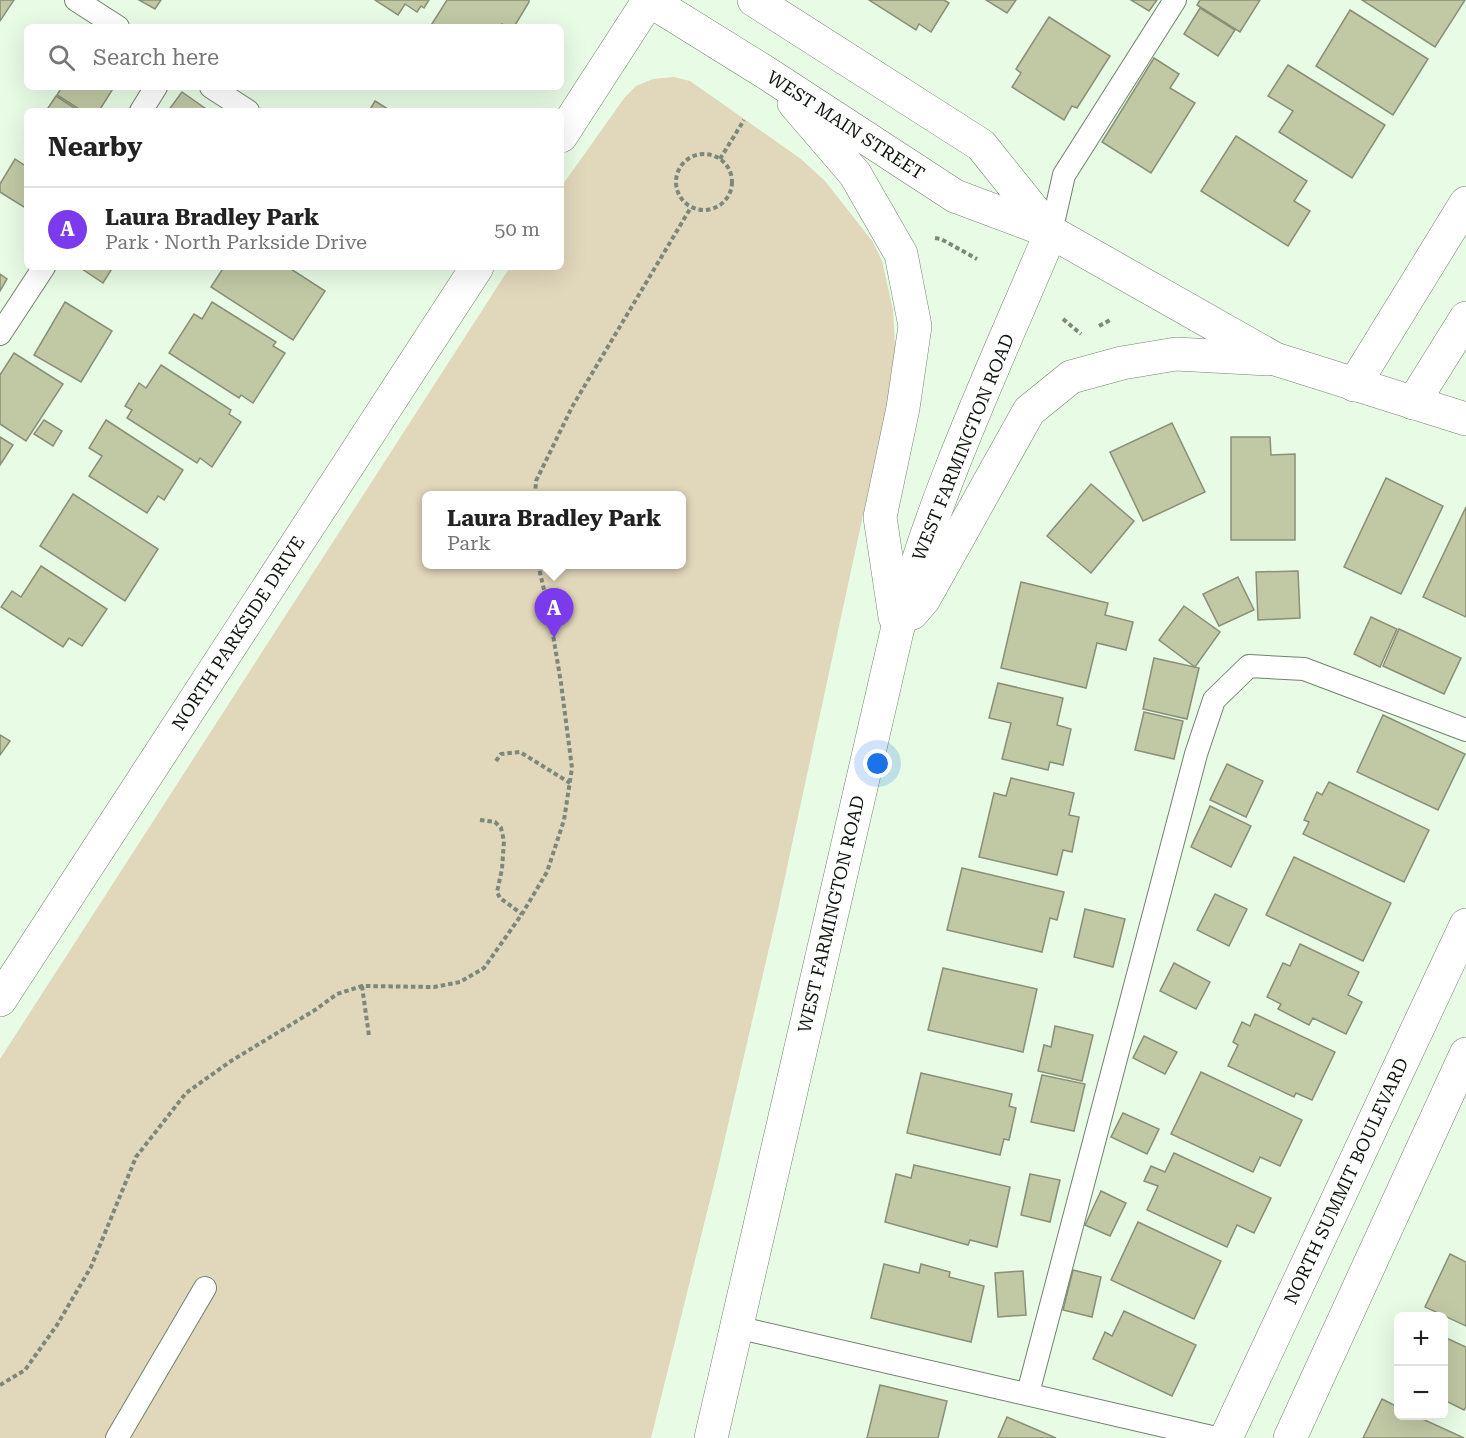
<!DOCTYPE html>
<html lang="en">
<head>
<meta charset="utf-8">
<style>
  body { margin:0; font-family:"Roboto Serif",serif; background:#f6f6f6; color:#222 }
  .controls { position:absolute; right:18px; bottom:18px; display:grid; overflow:hidden; border-radius:9px; box-shadow:0 6px 24px #0002 }
  .controls button { width:54px; height:54px; display:grid; place-items:center; padding:0; border:0; border-bottom:2px solid #e0e0e0; background:#fff; color:#222; font:30px sans-serif }
  .you { position:absolute; left:878px; top:764px; width:21px; height:21px; margin:-15px; border:4px solid #fff; border-radius:50%; background:#1a73e8; box-shadow:0 0 0 9px #1a73e833 }
  .badge { display:grid; place-items:center; width:39px; height:39px; border-radius:50%; background:#7c3aed; color:#fff; font-size:20px; font-weight:700 }
  .pin { position:absolute; translate:-50% -50px; filter:drop-shadow(0 2px 3px #0008) }
  .pin::after { content:''; position:absolute; top:32px; width:21px; height:18px; background:inherit; clip-path:polygon(0 0,100% 0,50% 100%) }
  .popup { position:absolute; left:422px; top:491px; width:264px; height:78px; box-sizing:border-box; display:grid; place-content:center; border-radius:9px; background:#fff; filter:drop-shadow(0 2px 4px #0005); font-size:20px; white-space:nowrap; color:#767676 }
  .popup b { font-size:22px; color:#222 }
  .popup::after { content:''; position:absolute; left:50%; top:100%; margin-left:-12px; border:12px solid transparent; border-top-color:#fff }
  .list { margin:0; padding:0; list-style:none }
  h2 { display:flex; justify-content:space-between; align-items:center; height:78px; margin:0; padding:0 24px; font-size:26px }
  h2 small { font-size:20px; font-weight:400; color:#767676 }
  .list li { display:grid; grid-template-columns:39px 1fr auto; gap:18px; align-items:center; box-sizing:border-box; height:84px; padding:0 24px; border-top:2px solid #e0e0e0 }
  .list b { display:block; font-size:22px; white-space:nowrap }
  .list p { margin:0; font-size:20px; white-space:nowrap; color:#767676 }
  .list em { font-size:20px; font-style:normal; color:#767676 }
  .icon { flex:none; width:33px; height:33px; fill:none; stroke:currentColor; stroke-width:2; stroke-linecap:round; stroke-linejoin:round }
  .map { position:relative; flex:none; width:1466px; height:1438px; overflow:hidden }
  .search { position:absolute; background:#fff; box-shadow:0 6px 24px #0002; left:24px; top:24px; width:540px; height:66px; display:flex; align-items:center; gap:15px; box-sizing:border-box; padding:0 21px; border-radius:9px; color:#767676; font-size:22px }
  .panel { position:absolute; background:#fff; box-shadow:0 6px 24px #0002; left:24px; top:108px; width:540px; height:162px; border-radius:9px }
  .map>svg:first-child { display:block }
  .green { fill:#e1d7bb; fill-rule:evenodd }
  .building { fill:#c0c8a4; stroke:#8a8f77; stroke-width:1.5 }
  .lines { fill:none; stroke-linecap:round; stroke-linejoin:round }
  .lane-casing { stroke:#71826e; stroke-width:24 }
  .street-casing { stroke:#71826e; stroke-width:34 }
  .secondary-casing { stroke:#71826e; stroke-width:34 }
  .path { stroke:#7c897a; stroke-width:4; stroke-dasharray:4.5 3; stroke-linecap:butt }
  .lane { stroke:#fff; stroke-width:22 }
  .street { stroke:#fff; stroke-width:33 }
  .secondary { stroke:#fff; stroke-width:33 }
  .labels { text-anchor:middle; dominant-baseline:central; stroke-width:5; stroke-linejoin:round; paint-order:stroke }
  .street-label { font-size:18px; fill:#0e150e; stroke:#fff }
</style>
</head>
<body>
<div class="map">
<svg width="1466" height="1438" viewBox="0 0 1466 1438">
  <rect width="100%" height="100%" fill="#e8fce5"/>
  <!-- green -->
  <path class="green" d="M674,77L690,81L801,159L825,181L873,242L882,261L893,310L896,362L777,914L718,1168L651,1438H0V1059L510,267H561V187L625,97L636,86L653,79ZM426,496H682V564H426Z"/>
  <!-- building -->
  <g class="building">
    <path d="M0,0H14L0,21Z"/>
    <path d="M139,0H161L155,9Z"/>
    <path d="M375,0H429L424,8L421,6L417,12L405,4L398,15Z"/>
    <path d="M447,0H529V2L514,27H507L502,24L500,27H430Z"/>
    <path d="M869,0H944L949,3L931,32L919,24L916,30Z"/>
    <path d="M986,0H1016L1007,13Z"/>
    <path d="M1131,0H1157L1149,11Z"/>
    <path d="M1200,0H1260L1240,32L1197,5Z"/>
    <path d="M1362,0H1465L1435,47Z"/>
    <path d="M1200,8L1235,30L1218,56L1184,34Z"/>
    <path d="M1350,10L1428,59L1393,115L1316,66Z"/>
    <path d="M1049,17L1110,56L1077,108L1072,106L1064,120L1012,87L1021,73L1016,69Z"/>
    <path d="M1154,58L1179,74L1170,88L1195,103L1151,173L1102,142Z"/>
    <path d="M1288,65L1385,125L1352,178L1279,132L1293,111L1268,96Z"/>
    <path d="M62,87H114L99,111H82L57,95Z"/>
    <path d="M182,92L209,111H168Z"/>
    <path d="M56,96L79,111H46Z"/>
    <path d="M375,101L391,111H369Z"/>
    <path d="M1236,136L1307,181L1294,201L1310,211L1288,246L1201,191Z"/>
    <path d="M15,159L27,167V209L0,192V184Z"/>
    <path d="M79,267H113L103,283Z"/>
    <path d="M224,267L230,269L231,267H288L325,291L293,340L211,287Z"/>
    <path d="M0,274L7,279L0,291Z"/>
    <path d="M65,302L112,331L81,382L34,355Z"/>
    <path d="M212,302L276,342L273,346L285,353L253,403L241,395L239,398L169,353L194,314L202,319Z"/>
    <path d="M14,353L63,384L26,441L0,424V375Z"/>
    <path d="M161,365L231,410L229,414L241,422L212,467L200,458L197,463L127,418L132,410L125,406L139,383L146,388Z"/>
    <path d="M44,420L62,431L53,446L34,434Z"/>
    <path d="M106,420L183,470L164,500L158,496L147,513L89,476L102,456L89,448Z"/>
    <path d="M1172,423L1205,492L1143,521L1110,452Z"/>
    <path d="M0,437L13,445L0,465Z"/>
    <path d="M1231,437H1270L1271,455L1295,454V540H1231Z"/>
    <path d="M1386,478L1443,506L1401,594L1344,567Z"/>
    <path d="M1091,484L1134,521L1091,573L1047,536Z"/>
    <path d="M73,494L158,549L125,601L40,546Z"/>
    <path d="M1466,507V617L1423,597Z"/>
    <path d="M41,566L107,609L82,646L69,638L63,647L1,607L12,591L21,597Z"/>
    <path d="M1298,571L1300,618L1258,620L1256,572Z"/>
    <path d="M1238,577L1254,610L1219,626L1203,594Z"/>
    <path d="M1021,582L1108,603L1105,615L1133,622L1126,650L1097,643L1086,688L1001,668Z"/>
    <path d="M1184,606L1220,632L1195,667L1159,640Z"/>
    <path d="M1371,617L1397,629L1380,667L1354,654Z"/>
    <path d="M1399,629L1461,658L1444,694L1383,666Z"/>
    <path d="M1154,658L1199,668L1187,719L1143,709Z"/>
    <path d="M998,683L1063,698L1057,725L1071,729L1063,765L1050,762L1048,770L1002,759L1011,723L989,718Z"/>
    <path d="M1144,712L1183,721L1174,759L1135,750Z"/>
    <path d="M1383,715L1465,754L1438,810L1357,772Z"/>
    <path d="M0,735L10,741L0,755Z"/>
    <path d="M1227,764L1263,781L1246,817L1210,800Z"/>
    <path d="M1011,778L1074,793L1069,815L1079,817L1072,852L1063,850L1057,875L979,857L994,793L1006,796Z"/>
    <path d="M1329,782L1429,830L1404,882L1303,834L1309,822L1304,820L1317,792L1322,795Z"/>
    <path d="M1210,806L1251,826L1231,867L1191,847Z"/>
    <path d="M1294,857L1391,903L1363,961L1266,915Z"/>
    <path d="M962,868L1064,892L1057,920L1050,918L1042,952L947,930Z"/>
    <path d="M1215,894L1247,909L1229,946L1197,930Z"/>
    <path d="M1085,909L1125,919L1113,967L1074,957Z"/>
    <path d="M1300,944L1359,972L1348,995L1362,1002L1346,1034L1313,1018L1309,1025L1278,1009L1281,1004L1267,997L1283,963L1290,966Z"/>
    <path d="M1174,963L1210,982L1196,1009L1160,991Z"/>
    <path d="M943,968L1037,989L1023,1052L928,1030Z"/>
    <path d="M1255,1014L1335,1052L1312,1100L1296,1093L1294,1097L1228,1066L1238,1045L1233,1042L1242,1022L1250,1026Z"/>
    <path d="M1055,1026L1093,1035L1082,1081L1038,1071L1044,1045L1051,1047Z"/>
    <path d="M1144,1036L1177,1052L1165,1074L1133,1058Z"/>
    <path d="M1201,1072L1302,1120L1280,1166L1260,1157L1253,1172L1171,1134Z"/>
    <path d="M921,1073L1012,1094L1009,1106L1016,1108L1009,1140L1004,1139L1000,1155L907,1133Z"/>
    <path d="M1042,1075L1085,1084L1074,1131L1031,1122Z"/>
    <path d="M1123,1113L1159,1129L1147,1154L1111,1137Z"/>
    <path d="M1174,1153L1271,1198L1254,1233L1237,1225L1227,1247L1147,1210L1158,1186L1144,1181L1151,1166L1165,1172Z"/>
    <path d="M914,1165L1010,1187L997,1247L970,1240L968,1245L885,1222L896,1174L911,1178Z"/>
    <path d="M1030,1174L1060,1180L1050,1222L1021,1215Z"/>
    <path d="M1101,1191L1126,1203L1110,1236L1085,1225Z"/>
    <path d="M1138,1222L1221,1261L1194,1319L1111,1280Z"/>
    <path d="M1450,1254L1466,1262V1326L1425,1307Z"/>
    <path d="M884,1264L919,1273L921,1264L950,1272L949,1277L984,1286L971,1342L871,1318Z"/>
    <path d="M1073,1270L1101,1277L1092,1317L1063,1310Z"/>
    <path d="M1023,1271L1026,1315L998,1317L995,1273Z"/>
    <path d="M1124,1311L1196,1345L1172,1396L1093,1359L1105,1332L1112,1336Z"/>
    <path d="M1444,1337L1466,1347V1407L1464,1410L1444,1400Z"/>
    <path d="M880,1385L947,1401L938,1438H867Z"/>
    <path d="M1382,1399L1398,1407V1416H1416L1464,1438H1363Z"/>
    <path d="M1007,1417L1056,1438H998Z"/>
  </g>
  <g class="lines">
    <defs>
      <g id="lane">
        <path d="M76,0L118,27"/>
        <path d="M211,87L248,111"/>
        <path d="M141,111L156,87"/>
        <path d="M1051,232L1064,175L1175,0"/>
        <path d="M0,334L44,267"/>
        <path d="M736,1327L1216,1438"/>
        <path d="M1028,1393L1196,754L1214,700L1249,666L1304,669L1466,730"/>
        <path d="M117,1438L205,1288"/>
      </g>
      <g id="street">
        <path d="M561,136L649,0"/>
        <path d="M1354,385L1466,203"/>
        <path d="M1413,403L1466,318"/>
        <path d="M0,1000L477,267"/>
        <path d="M1226,1438L1466,925"/>
        <path d="M1290,1438L1466,1054"/>
      </g>
      <g id="secondary">
        <path d="M649,0L768,74L955,196L1051,232L1275,359L1466,419"/>
        <path d="M754,0L981,145L1050,231"/>
        <path d="M794,103L855,174L901,254L915,326L903,408L880,517L895,617"/>
        <path d="M912,613L924,599L1029,411L1071,377L1122,363L1176,354L1268,359"/>
        <path d="M711,1438L897,631C934,493 996,363 1051,232"/>
      </g>
    </defs>
    <!-- lane casing -->
    <use href="#lane" class="lane-casing"/>
    <!-- street casing -->
    <use href="#street" class="street-casing"/>
    <!-- secondary casing -->
    <use href="#secondary" class="secondary-casing"/>
    <!-- path -->
    <g class="path">
      <circle cx="704" cy="182" r="28"/>
      <path d="M720,159L744,120"/>
      <path d="M935,238L941,239L977,259"/>
      <path d="M1063,319L1081,334"/>
      <path d="M1099,326L1112,319"/>
      <path d="M535,496L536,481L572,407L690,209"/>
      <path d="M496,761L501,754L520,752L570,783"/>
      <path d="M480,820L495,822L501,828L504,841L502,869L497,892L500,898L522,914"/>
      <path d="M362,986L369,1036"/>
      <path d="M0,1385L25,1370L57,1325L91,1267L136,1157L186,1093L231,1061L315,1010L337,994L362,986L434,987L460,982L484,968L522,914L547,872L564,820L572,768L561,683L549,611L538,564"/>
    </g>
    <!-- lane -->
    <use href="#lane" class="lane"/>
    <!-- street -->
    <use href="#street" class="street"/>
    <!-- secondary -->
    <use href="#secondary" class="secondary"/>
  </g>
  <g class="labels">
    <!-- street labels -->
    <g class="street-label">
      <text transform="translate(846 125) rotate(33)">WEST MAIN STREET</text>
      <text transform="translate(963 447) rotate(-68)">WEST FARMINGTON ROAD</text>
      <text transform="translate(238 633) rotate(-57)">NORTH PARKSIDE DRIVE</text>
      <text transform="translate(831 914) rotate(-77)">WEST FARMINGTON ROAD</text>
      <text transform="translate(1346 1181) rotate(-65)">NORTH SUMMIT BOULEVARD</text>
    </g>
  </g>
</svg>
<div class="controls">
<button>+</button>
<button>−</button>
</div>
<div class="you"></div>
<div class="pin badge" style="left:554px;top:638px">A</div>
<div class="popup"><b>Laura Bradley Park</b>Park</div>
<div class="search"><svg class="icon" aria-label="search" viewBox="0 0 24 24"><circle cx="10" cy="10" r="6"/><path d="M15 15l6 6"/></svg>Search here</div>
<section class="panel">
<h2>Nearby<small></small></h2>
<ul class="list">
<li><span class="badge">A</span><div><b>Laura Bradley Park</b><p>Park · North Parkside Drive</p></div><em>50 m</em></li>
</ul>
</section>
</div>
</body>
</html>
